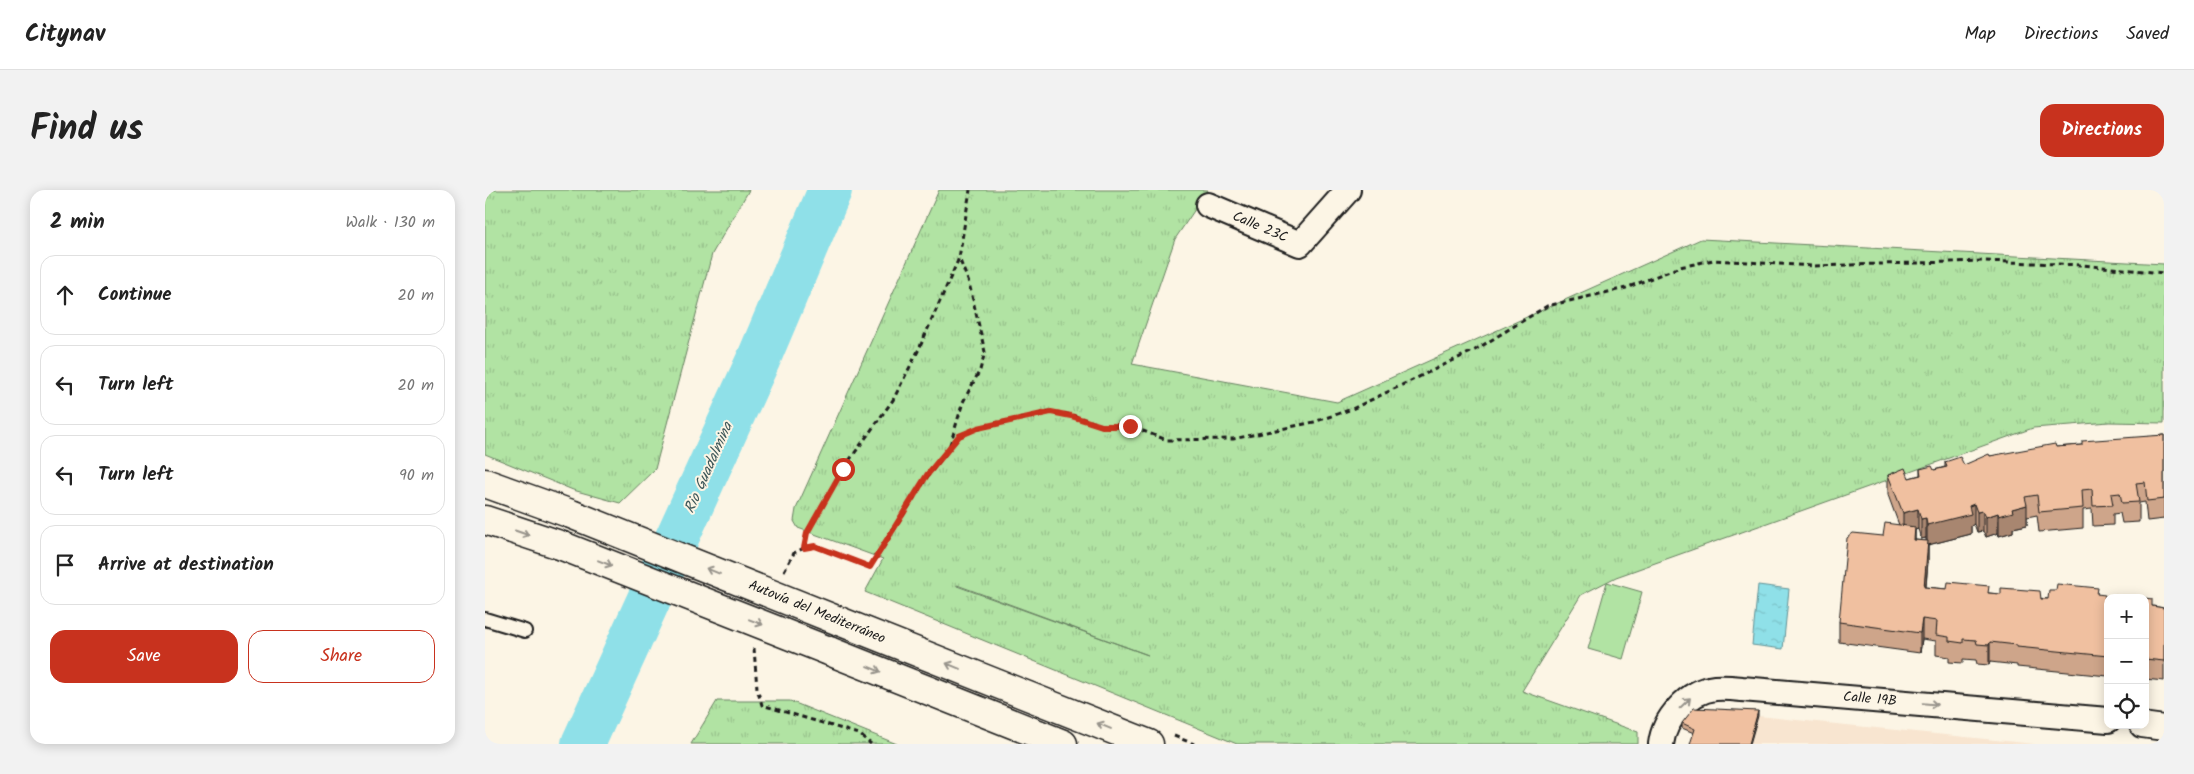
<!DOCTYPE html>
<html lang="en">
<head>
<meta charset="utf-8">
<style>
  body { margin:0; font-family:Kalam,sans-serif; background:#f2f2f2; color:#222 }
  .controls { position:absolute; right:15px; bottom:15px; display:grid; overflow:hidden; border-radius:10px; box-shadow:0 2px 12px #0003 }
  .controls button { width:45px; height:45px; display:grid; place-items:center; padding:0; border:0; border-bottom:1px solid #e0e0e0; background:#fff; color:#222; font:25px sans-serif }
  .stop { position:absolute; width:15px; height:15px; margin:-11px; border:4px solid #c8321e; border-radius:50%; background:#fff }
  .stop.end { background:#c8321e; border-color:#fff; box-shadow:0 1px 5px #0008 }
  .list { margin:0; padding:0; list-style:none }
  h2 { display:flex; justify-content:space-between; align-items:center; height:65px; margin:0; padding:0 20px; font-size:21px }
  h2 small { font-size:16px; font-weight:400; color:#767676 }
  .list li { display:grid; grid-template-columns:32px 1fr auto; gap:15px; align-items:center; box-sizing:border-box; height:80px; margin:0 10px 10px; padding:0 10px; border:1px solid #e0e0e0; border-radius:15px }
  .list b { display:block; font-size:19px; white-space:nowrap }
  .list em { font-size:16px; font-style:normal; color:#767676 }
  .actions { display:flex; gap:10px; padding:15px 20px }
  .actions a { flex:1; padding:11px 0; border:1px solid #c8321e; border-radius:15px; text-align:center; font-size:18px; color:#c8321e }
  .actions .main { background:#c8321e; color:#fff }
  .icon { flex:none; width:28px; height:28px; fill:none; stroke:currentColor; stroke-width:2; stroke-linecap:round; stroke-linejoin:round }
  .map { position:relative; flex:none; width:1679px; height:554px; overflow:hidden; border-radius:15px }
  header { display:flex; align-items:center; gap:30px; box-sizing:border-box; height:70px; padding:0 25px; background:#fff; border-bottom:1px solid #e0e0e0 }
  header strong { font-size:24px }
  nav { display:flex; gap:28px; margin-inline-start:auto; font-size:18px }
  .intro { display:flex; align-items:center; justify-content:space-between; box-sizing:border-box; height:120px; padding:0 30px }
  h1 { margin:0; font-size:35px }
  .button { padding:12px 22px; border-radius:15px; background:#c8321e; color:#fff; font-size:18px; font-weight:700 }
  main { display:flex; gap:30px; padding:0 30px }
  aside { flex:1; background:#fff; border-radius:15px; box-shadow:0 2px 12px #0003 }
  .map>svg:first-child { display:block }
  .built { fill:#f8e5d0 }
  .grass { fill:url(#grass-tufts); stroke:#668060; fill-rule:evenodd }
  .garden { fill:#b1e3a3; stroke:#668060 }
  .water { fill:url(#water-ripples); stroke:#619296 }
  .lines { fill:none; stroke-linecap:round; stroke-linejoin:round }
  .river { stroke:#8fe0e8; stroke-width:44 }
  .service-casing { stroke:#1c1c1c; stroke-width:16 }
  .minor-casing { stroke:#1c1c1c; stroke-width:28 }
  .trunk-casing { stroke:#1c1c1c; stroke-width:31 }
  .path { stroke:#1c1c1c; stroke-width:3; stroke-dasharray:5 4; stroke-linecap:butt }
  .service { stroke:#fcf5e5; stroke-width:12 }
  .minor { stroke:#fcf5e5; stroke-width:24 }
  .trunk { stroke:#fcf5e5; stroke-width:28 }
  .trunk-bridge-casing { stroke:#1c1c1c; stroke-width:31; stroke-linecap:butt }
  .trunk-bridge { stroke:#fcf5e5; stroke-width:28 }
  .wall { fill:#cea58a; stroke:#1c1c1c; fill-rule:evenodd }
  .shaded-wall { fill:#a88670; stroke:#1c1c1c }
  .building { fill:#f0c0a0; stroke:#1c1c1c }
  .oneway { stroke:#97938b }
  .route { stroke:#c8321e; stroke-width:6 }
  .labels { text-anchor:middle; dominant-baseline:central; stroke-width:4; stroke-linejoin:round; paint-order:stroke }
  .street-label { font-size:14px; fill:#1c1c1c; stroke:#fcf5e5 }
  .water-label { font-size:15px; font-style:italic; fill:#3e5759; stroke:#fcf5e5 }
</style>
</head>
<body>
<header>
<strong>Citynav</strong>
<nav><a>Map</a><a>Directions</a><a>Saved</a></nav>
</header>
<div class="intro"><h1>Find us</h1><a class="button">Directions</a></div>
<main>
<aside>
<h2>2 min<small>Walk · 130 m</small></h2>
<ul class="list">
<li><svg class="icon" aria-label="ahead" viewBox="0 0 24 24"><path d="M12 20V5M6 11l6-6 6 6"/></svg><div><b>Continue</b></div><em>20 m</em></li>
<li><svg class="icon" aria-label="left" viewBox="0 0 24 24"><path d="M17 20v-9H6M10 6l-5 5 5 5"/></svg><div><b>Turn left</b></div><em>20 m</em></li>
<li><svg class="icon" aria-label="left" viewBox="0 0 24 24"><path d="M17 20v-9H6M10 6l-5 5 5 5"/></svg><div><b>Turn left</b></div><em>90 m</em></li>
<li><svg class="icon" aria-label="arrive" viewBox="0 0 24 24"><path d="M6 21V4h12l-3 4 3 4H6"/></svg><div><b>Arrive at destination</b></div></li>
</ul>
<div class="actions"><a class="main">Save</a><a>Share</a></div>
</aside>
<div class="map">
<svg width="1679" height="554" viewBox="0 0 1679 554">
  <defs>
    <pattern id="grass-tufts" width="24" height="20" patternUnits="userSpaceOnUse" patternTransform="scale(1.25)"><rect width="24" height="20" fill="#b1e3a3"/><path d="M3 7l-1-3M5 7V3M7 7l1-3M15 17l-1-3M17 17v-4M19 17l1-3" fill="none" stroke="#98c28c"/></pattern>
    <pattern id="water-ripples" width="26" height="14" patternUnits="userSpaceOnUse" patternTransform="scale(1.25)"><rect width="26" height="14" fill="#8fe0e8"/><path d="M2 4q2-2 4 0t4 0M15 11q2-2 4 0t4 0" fill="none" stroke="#7bc0c6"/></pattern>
  </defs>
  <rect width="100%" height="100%" fill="#fcf5e5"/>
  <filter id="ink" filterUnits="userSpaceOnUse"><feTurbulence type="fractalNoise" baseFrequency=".02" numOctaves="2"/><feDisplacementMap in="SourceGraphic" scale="10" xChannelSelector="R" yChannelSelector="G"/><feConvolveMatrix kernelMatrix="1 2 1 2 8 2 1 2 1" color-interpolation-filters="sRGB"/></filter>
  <g filter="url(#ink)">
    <!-- built -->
    <path class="built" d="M1273,526L1550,554H1265Z"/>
    <!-- grass -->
    <g class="grass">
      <path d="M0,0H264L227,64L170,279L135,313L88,300L0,264Z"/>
      <path d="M454,0H723L690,49L647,174L852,212L1216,49L1679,74V233L1624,232L1548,238L1131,387L1096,405L1037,501L1153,542V554H752L380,402L398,369L313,338L309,331L311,319ZM472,395L663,465L472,396Z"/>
      <path d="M232,511H305L412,554H206Z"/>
    </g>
    <!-- garden -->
    <path class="garden" d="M1122,392L1157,402L1138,469L1103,459Z"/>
    <!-- water -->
    <path class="water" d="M1273,395L1304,399L1298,459L1267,455Z"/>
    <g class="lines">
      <!-- river -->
      <path class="river" d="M98,554L274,168L345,0"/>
      <defs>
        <path id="service" d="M0,429L40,441"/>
        <g id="minor">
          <path d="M723,15L815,54L863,0"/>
          <path d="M1657,535L1679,538"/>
          <path d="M1176,554C1179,529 1203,501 1230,498C1238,497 1248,498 1257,499L1623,530"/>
        </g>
        <g id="trunk">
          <path d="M0,293L86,324"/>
          <path d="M0,330L75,355"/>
          <path d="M354,431L664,554"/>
          <path d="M344,461L578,554"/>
        </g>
      </defs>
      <!-- service casing -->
      <use href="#service" class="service-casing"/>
      <!-- minor casing -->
      <use href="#minor" class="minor-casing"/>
      <!-- trunk casing -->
      <use href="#trunk" class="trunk-casing"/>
      <!-- path -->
      <g class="path">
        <path d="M465,255L478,212L495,180L500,162L484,93L474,68"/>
        <path d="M319,358L322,343L358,279L408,210L434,159L474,68L485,0"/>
        <path d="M299,381L309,363L319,358L330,356L385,377L443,285L474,246L493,238L565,222L586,225L617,236H645L682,250L748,249L829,232L867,219L990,160L1062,116L1141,98L1195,77L1228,70L1328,76L1500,71L1596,75L1679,83"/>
        <path d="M269,458L272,499L277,515L374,544L386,554"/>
        <path d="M689,546L709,554"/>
      </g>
      <!-- service -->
      <use href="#service" class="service"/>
      <!-- minor -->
      <use href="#minor" class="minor"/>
      <!-- trunk -->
      <use href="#trunk" class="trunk"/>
      <defs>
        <g id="trunk-bridge">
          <path d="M86,324L354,431"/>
          <path d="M75,355L344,461"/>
        </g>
      </defs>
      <!-- trunk-bridge casing -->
      <use href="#trunk-bridge" class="trunk-bridge-casing"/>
      <!-- trunk-bridge -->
      <use href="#trunk-bridge" class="trunk-bridge"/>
    </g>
    <!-- wall -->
    <g class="wall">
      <path d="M1679,245V329L1662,331L1660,312L1654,313V332L1637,333L1635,323L1628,324V335L1608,336L1607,319L1598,320V338L1554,342L1552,325L1542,327V335L1528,338V342L1514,346L1513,343L1501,347L1498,341L1492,342L1489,334L1486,336V344L1443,355V371L1441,397L1504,403L1563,409L1613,404L1620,412L1623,413V486L1532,477V475L1505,472L1504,475L1492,474L1491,470L1478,469V473L1464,472V467L1451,465V451L1437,449L1435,463L1354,452V432L1398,346L1414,335L1403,305V285L1424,288L1435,285V279L1449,280L1460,277V272L1479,275L1505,266L1571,257L1597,255ZM1433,339L1436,349L1441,348V351L1430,350V340Z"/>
      <path d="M1660,408L1667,416L1679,418V491L1660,489Z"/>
      <path d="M1273,526L1209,543L1197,538V533Z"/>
    </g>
    <!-- shaded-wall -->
    <g class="shaded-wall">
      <path d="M1489,314V334L1486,336V344L1443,355V371L1439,417V397L1442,355V335Z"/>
      <path d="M1542,315V335L1528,338V342L1514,346V326L1527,319Z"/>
      <path d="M1433,319V339L1430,340V357L1418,343V323Z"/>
      <path d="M1498,321V341L1492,342V322Z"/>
      <path d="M1513,323V343L1501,347V327Z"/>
      <path d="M1441,328V348L1436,349V329Z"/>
      <path d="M1437,429V449L1435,463V443Z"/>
      <path d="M1505,452V472L1504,475V455Z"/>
      <path d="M1273,521V526L1265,554H1264Z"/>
    </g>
    <!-- building -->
    <g class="building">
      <path d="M1679,245V309L1662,311L1660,292L1651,293L1654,312L1637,313L1635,303L1626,304L1628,315L1608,316L1607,299L1597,300L1598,318L1554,322L1552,305L1540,307L1542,315L1527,319L1528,322L1514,326L1513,323L1501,327L1498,321L1492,322L1489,314L1484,316L1486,324L1442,335L1441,328L1436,329L1433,319L1418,323L1403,285L1420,278L1424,288L1436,285L1435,279L1447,276L1449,280L1462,277L1460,272L1475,267L1479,275L1504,264L1505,266L1570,254L1571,257L1597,255V251Z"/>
      <path d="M1400,333L1430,337L1429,350L1443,351L1439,397L1462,399L1463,392L1504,396L1503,403L1516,404V398L1555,401L1556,409H1563L1564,400H1571L1572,394L1613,398L1612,404L1620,405L1619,412L1623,413V466L1532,457V455L1505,452L1504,455L1492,454L1491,450L1478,449V453L1464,451V447L1451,445L1452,431L1437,429L1435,443L1354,432L1362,348L1368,343L1398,346Z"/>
      <path d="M1626,405L1658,408H1626Z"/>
      <path d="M1660,408L1667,409V416L1679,418V471L1660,469Z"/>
      <path d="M1209,518L1273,521L1264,554H1205L1210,539L1197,533Z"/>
    </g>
    <!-- one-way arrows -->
    <defs><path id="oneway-shaft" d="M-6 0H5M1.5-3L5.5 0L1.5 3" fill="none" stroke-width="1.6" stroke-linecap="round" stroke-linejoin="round" transform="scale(1.25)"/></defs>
    <g class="oneway">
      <use href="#oneway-shaft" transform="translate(37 343) rotate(19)"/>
      <use href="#oneway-shaft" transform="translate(120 373) rotate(21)"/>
      <use href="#oneway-shaft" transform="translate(228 381) rotate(-158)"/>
      <use href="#oneway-shaft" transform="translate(271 432) rotate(21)"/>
      <use href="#oneway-shaft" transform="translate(468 476) rotate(-158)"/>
      <use href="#oneway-shaft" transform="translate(389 479) rotate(22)"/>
      <use href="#oneway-shaft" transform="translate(1200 513) rotate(-44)"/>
      <use href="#oneway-shaft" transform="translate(1445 514) rotate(5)"/>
      <use href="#oneway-shaft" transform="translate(619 536) rotate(-158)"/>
    </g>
  </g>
  <g class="lines" filter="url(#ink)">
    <!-- route -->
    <path class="route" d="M358,279L322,343L319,358L330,356L385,377L442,285L474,246L493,238L566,222L586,226L617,236H645"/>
  </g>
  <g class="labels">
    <!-- street labels -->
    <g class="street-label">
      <text transform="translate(775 37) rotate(23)">Calle 23C</text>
      <text transform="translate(332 422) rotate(22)">Autovía del Mediterráneo</text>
      <text transform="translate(1385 509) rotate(5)">Calle 19B</text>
    </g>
    <!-- water labels -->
    <g class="water-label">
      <text transform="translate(224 278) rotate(-66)">Rio Guadalmina</text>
    </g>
  </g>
</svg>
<div class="controls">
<button>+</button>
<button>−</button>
<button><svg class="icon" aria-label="locate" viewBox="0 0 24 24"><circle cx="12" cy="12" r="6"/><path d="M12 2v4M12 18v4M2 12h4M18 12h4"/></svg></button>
</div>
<div class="stop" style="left:358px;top:279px"></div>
<div class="stop end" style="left:645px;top:236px"></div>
</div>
</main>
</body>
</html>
